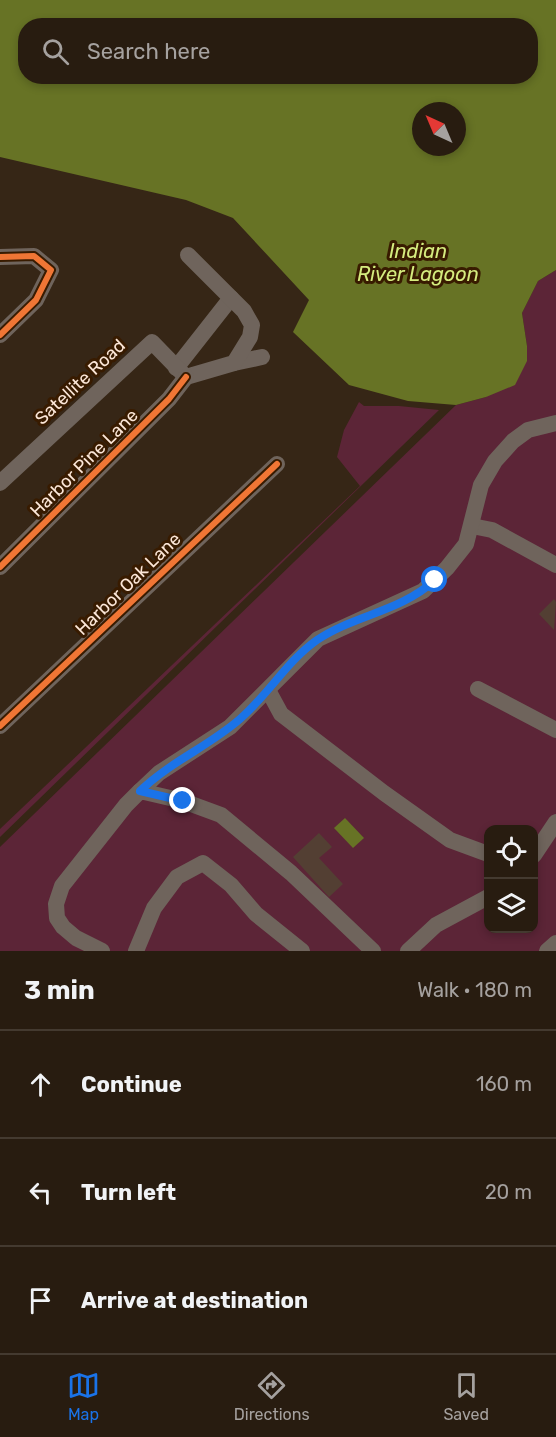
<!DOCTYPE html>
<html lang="en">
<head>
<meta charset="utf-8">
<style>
  body { margin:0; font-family:Rubik,sans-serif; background:#302519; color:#f1f3f6 }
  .controls { position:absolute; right:18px; bottom:18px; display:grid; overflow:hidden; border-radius:12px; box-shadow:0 3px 9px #0003 }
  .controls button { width:54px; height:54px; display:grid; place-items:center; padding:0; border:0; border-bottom:2px solid #443a30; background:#281c10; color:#f1f3f6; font:30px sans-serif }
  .compass { position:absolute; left:412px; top:102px; width:54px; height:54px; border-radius:50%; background:#281c10; box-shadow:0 3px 9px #0003; rotate:316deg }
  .stop { position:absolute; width:18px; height:18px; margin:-14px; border:4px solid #1a73e8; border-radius:50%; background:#fff }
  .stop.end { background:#1a73e8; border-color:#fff; box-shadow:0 2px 6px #0008 }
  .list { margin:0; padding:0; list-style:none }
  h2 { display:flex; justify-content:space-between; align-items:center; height:78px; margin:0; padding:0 24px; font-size:26px }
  h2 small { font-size:20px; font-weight:400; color:#a5a19f }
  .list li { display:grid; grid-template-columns:39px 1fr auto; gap:18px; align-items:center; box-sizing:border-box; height:108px; padding:0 24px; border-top:2px solid #443a30 }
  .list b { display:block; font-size:22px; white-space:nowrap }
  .list em { font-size:20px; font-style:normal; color:#a5a19f }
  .icon { flex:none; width:33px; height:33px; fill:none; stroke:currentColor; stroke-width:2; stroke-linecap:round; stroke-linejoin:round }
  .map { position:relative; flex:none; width:556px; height:951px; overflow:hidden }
  .search { position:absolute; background:#281c10; box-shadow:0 3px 9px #0003; left:18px; right:18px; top:18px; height:66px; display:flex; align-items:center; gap:15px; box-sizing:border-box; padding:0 21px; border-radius:24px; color:#a5a19f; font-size:22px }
  .sheet { height:402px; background:#281c10 }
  nav { display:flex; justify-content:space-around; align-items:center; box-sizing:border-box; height:84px; border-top:2px solid #443a30; background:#281c10; font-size:16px; color:#a5a19f }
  nav a { display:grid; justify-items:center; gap:3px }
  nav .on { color:#1a73e8 }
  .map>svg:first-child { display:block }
  .green { fill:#5c2537; fill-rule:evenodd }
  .water { fill:#677325; fill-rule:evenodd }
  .building { fill:#533f33 }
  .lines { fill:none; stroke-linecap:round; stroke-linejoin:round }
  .minor { stroke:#6f645c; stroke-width:16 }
  .cycleway-casing { stroke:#381b00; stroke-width:10 }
  .cycleway { stroke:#f07635; stroke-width:6 }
  .route { stroke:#1a73e8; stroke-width:8 }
  .labels { text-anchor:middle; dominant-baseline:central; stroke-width:6; stroke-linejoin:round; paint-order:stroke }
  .street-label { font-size:18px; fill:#fce7d8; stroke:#381b00 }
  .water-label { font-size:20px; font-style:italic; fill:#d5ec7e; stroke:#381b00 }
</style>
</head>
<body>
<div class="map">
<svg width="556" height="951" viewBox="0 0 556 951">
  <rect width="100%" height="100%" fill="#362616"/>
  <!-- green -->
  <g class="green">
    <path d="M556,270V951H0V847L456,405L486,397L527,346L522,313L538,281ZM488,830H534V928H488Z"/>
    <path d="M359,402L364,406H399L439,410L0,837V829L360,486L337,457L344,430Z"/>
  </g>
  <!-- water -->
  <g class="water">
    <path d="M0,0H556V270L538,281L522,313L527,346V361L515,385L486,397L456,405L408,401L349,385L293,332L309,300L233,218L186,200L0,157ZM26,26H530V76H26ZM421,111H457V147H421Z"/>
    <path d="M345,818L364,838L353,848L334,828Z"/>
  </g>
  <!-- building -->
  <g class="building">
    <path d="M554,599L556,602L554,630L539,614Z"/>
    <path d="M319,833L332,847L319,858L343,884L329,897L293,857Z"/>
  </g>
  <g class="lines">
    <!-- minor -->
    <g class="minor">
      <path d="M0,257L34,256L51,270L36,300L0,335"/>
      <path d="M234,363L262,357"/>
      <path d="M176,368L231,298"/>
      <path d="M186,377L234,363L250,337L252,325L244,311L188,255"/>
      <path d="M0,483L152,342L186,377"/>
      <path d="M472,526L492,530L556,565"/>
      <path d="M0,567L169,399L186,377"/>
      <path d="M478,689L556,730"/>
      <path d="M268,690L281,714L384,793L450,840L488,854"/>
      <path d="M0,726L277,464"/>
      <path d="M140,791L159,773L230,727L318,639L423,591L447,568L466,544L481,485L495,461L513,441L528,430L556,423"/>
      <path d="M534,855L556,822"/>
      <path d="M102,951L76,938L63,927L57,918L56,904L62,886L126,805L140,791L183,801L221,815L291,873L373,951"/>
      <path d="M136,951L154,908L177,877L203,863L231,885L256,914L302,951"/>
      <path d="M408,951L436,925L488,897"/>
      <path d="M547,951L556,943"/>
    </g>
    <defs>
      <g id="cycleway">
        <path d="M0,257L34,256L51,270L36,300L0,335"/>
        <path d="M0,567L169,399L186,377"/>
        <path d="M0,726L277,464"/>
      </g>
    </defs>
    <!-- cycleway casing -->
    <use href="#cycleway" class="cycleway-casing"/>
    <!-- cycleway -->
    <use href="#cycleway" class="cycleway"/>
  </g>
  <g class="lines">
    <!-- route -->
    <path class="route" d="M183,801L140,791C170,762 209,746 240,719C268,695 287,661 317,640C354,615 400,612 435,580"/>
  </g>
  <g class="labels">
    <!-- street labels -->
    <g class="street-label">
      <text transform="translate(80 382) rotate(-43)">Satellite Road</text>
      <text transform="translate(84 463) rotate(-45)">Harbor Pine Lane</text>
      <text transform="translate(128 584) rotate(-44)">Harbor Oak Lane</text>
    </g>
    <!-- water labels -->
    <g class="water-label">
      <text x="418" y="251">Indian<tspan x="418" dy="23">River Lagoon</tspan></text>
    </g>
  </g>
</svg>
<div class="controls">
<button><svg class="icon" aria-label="locate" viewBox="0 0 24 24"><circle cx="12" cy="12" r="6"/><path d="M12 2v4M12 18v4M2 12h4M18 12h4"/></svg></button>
<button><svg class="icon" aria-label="layers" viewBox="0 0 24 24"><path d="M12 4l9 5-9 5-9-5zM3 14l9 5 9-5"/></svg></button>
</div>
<svg class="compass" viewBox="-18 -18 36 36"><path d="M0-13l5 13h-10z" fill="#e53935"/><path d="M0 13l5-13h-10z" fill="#a5a19f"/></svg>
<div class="stop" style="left:435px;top:580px"></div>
<div class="stop end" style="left:183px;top:801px"></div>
<div class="search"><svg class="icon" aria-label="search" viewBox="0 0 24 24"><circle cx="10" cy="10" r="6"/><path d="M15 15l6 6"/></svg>Search here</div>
</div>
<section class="sheet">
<h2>3 min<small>Walk · 180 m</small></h2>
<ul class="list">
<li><svg class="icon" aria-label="ahead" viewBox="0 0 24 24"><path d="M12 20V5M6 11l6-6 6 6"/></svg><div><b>Continue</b></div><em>160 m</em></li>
<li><svg class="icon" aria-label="left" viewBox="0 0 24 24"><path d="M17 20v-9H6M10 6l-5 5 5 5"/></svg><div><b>Turn left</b></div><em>20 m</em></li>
<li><svg class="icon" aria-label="arrive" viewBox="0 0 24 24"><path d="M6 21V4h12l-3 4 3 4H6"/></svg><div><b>Arrive at destination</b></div></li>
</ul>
</section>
<nav>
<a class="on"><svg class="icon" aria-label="map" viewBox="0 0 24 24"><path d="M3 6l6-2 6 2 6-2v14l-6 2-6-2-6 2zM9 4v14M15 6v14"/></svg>Map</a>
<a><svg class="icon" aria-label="directions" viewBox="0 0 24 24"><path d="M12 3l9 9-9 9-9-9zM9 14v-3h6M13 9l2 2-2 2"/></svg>Directions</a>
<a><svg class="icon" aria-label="saved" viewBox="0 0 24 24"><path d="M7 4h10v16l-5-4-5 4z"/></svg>Saved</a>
</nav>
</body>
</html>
